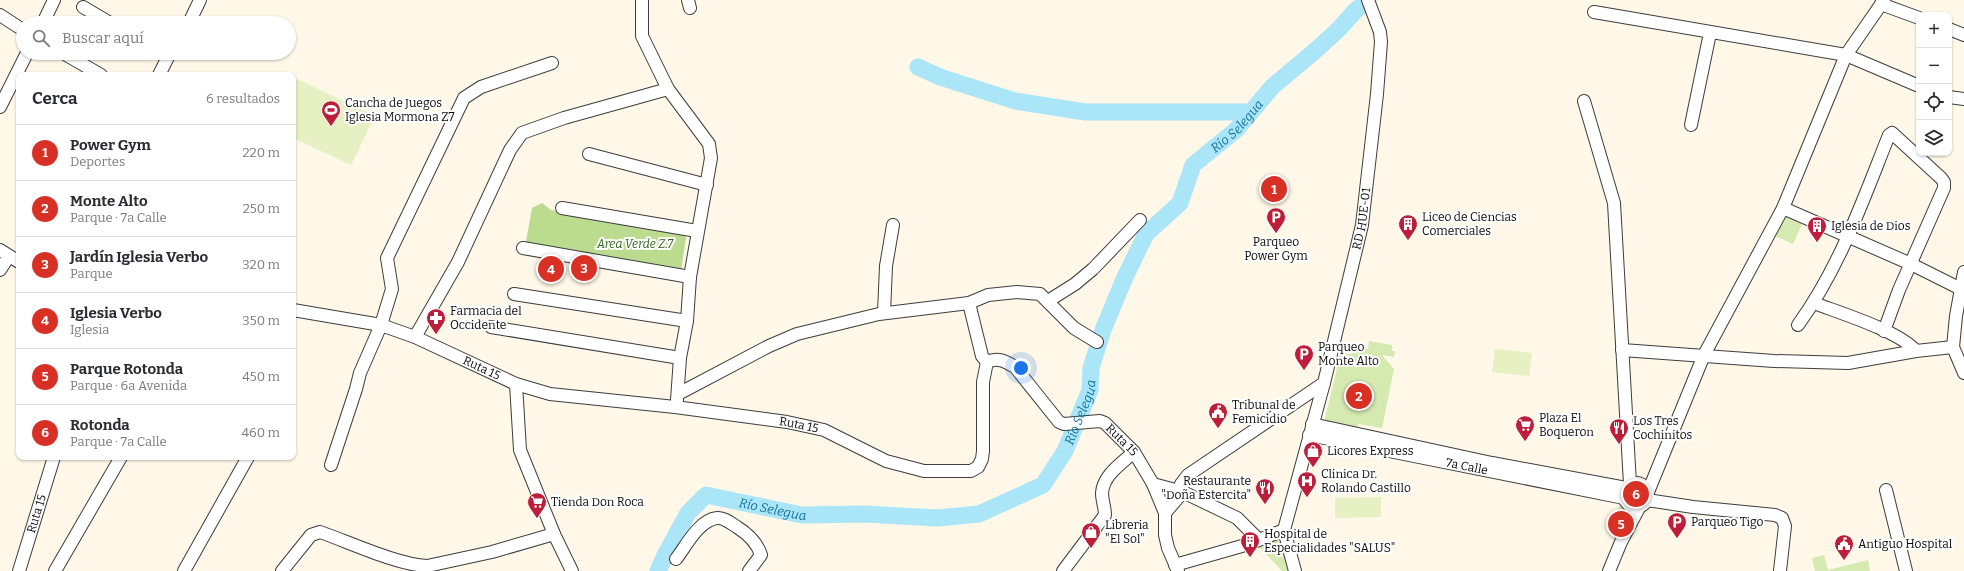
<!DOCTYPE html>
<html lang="es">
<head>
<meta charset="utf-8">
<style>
  body { margin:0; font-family:Bitter,serif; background:#f2f2f3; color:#2b2b33 }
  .controls { position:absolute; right:12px; top:12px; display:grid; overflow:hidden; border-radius:8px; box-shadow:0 1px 3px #0004 }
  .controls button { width:36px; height:36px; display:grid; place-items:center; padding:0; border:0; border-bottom:1px solid #e1e1e2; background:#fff; color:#2b2b33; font:20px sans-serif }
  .you { position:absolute; left:1021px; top:368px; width:14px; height:14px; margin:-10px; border:3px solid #fff; border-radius:50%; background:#1a73e8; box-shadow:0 0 0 6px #1a73e833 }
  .badge { display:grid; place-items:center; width:26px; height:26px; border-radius:50%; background:#d93025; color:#fff; font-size:13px; font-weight:700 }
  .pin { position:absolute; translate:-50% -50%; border:2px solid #fff; box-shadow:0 1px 4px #0006 }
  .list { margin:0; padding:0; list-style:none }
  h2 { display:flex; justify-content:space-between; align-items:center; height:52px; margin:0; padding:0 16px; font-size:17px }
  h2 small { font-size:13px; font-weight:400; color:#7c7c81 }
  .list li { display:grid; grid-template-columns:26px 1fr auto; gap:12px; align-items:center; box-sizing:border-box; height:56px; padding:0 16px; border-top:1px solid #e1e1e2 }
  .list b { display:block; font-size:15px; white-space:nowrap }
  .list p { margin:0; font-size:13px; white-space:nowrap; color:#7c7c81 }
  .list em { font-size:13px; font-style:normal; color:#7c7c81 }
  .icon { flex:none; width:22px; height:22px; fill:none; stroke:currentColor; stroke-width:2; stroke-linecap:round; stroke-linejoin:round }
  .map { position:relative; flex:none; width:1964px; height:571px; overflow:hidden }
  .search { position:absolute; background:#fff; box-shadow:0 1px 3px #0004; left:16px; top:16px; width:280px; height:44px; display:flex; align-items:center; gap:10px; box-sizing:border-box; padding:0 14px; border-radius:22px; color:#7c7c81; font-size:15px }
  .panel { position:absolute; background:#fff; box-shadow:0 1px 3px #0004; left:16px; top:72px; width:280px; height:388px; border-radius:8px }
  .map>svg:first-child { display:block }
  .green { fill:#d5eab0 }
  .forest { fill:#bbdb8f }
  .pitch { fill:#e6f0c3 }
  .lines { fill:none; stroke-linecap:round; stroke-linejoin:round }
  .river { stroke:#aae5f8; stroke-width:17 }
  .minor-casing { stroke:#3d3d3d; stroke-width:14 }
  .minor { stroke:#fff; stroke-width:12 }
  .labels { text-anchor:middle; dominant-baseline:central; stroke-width:4; stroke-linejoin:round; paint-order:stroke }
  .poi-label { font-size:12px; fill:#0a0a0a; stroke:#fff; text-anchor:start }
  .street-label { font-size:12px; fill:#0a0a0a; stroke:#fff }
  .park-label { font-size:12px; font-style:italic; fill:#32621a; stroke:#fff }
  .water-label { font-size:13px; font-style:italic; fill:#11739e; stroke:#fff }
</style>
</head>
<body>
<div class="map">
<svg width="1964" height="571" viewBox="0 0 1964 571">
  <rect width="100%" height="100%" fill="#fff7e7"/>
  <!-- green -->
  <g class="green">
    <path d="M1784,216L1802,224L1793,244L1775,236Z"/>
    <path d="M575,258L596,261L593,278L572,275Z"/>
    <path d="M1369,341L1392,345V351H1395L1394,357L1382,355L1394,369L1382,428L1358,424L1357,429L1324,423L1340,355L1356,353L1357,347L1368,349Z"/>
    <path d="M1633,483C1642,482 1645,487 1648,494L1634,507L1630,505L1625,499Z"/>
    <path d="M1620,501L1626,509L1633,511L1621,538H1613Z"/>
    <path d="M1281,535L1293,571H1282L1257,545Z"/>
    <path d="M1824,555L1828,570L1868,560L1870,571H1815L1812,558Z"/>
  </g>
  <!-- forest -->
  <path class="forest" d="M542,203L551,210L687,231L681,271L525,247L532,208Z"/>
  <!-- pitch -->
  <g class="pitch">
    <path d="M293,77L375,116L351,165L293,138Z"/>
    <path d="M1495,349L1532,353L1529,376L1492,372Z"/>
    <path d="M1381,497V517L1335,518V498Z"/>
  </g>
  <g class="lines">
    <!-- river -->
    <g class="river">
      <path d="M918,67L940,77L1015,101L1085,112H1251"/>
      <path id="s1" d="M658,571L664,557L688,513L706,495L802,515L865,514L937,518L979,514L1043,485L1065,451L1090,390L1091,368L1103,330L1125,277L1146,234L1180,203L1193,165L1236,130L1272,87L1316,50L1339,29L1355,11L1368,0"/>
    </g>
    <defs>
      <g id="minor">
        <path d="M642,0V36L668,89L709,144L711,158L690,277L687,321L680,358L677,400"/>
        <path d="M688,0L690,8"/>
        <path d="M1881,4L1919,18"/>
        <path d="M83,7L110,23"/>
        <path d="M1594,12L1846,55L1919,86"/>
        <path d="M0,15L23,30"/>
        <path d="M43,23L54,0"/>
        <path d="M189,23L200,0"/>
        <path d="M1949,29L1964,35"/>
        <path d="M63,53L101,75"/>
        <path d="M159,75L170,53"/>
        <path d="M1949,97L1964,99"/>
        <path d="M1584,101L1614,203L1630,484"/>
        <path d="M0,107L27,53"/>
        <path d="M1691,125L1710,33"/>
        <path d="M589,154L707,185"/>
        <path d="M562,208L697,231"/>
        <path d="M1783,208L1911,264L1961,289"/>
        <path d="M523,248L690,277"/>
        <path d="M0,250L19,262"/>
        <path d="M0,270L9,256"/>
        <path d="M1964,272L1956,316L1953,347L1964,373"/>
        <path d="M514,294L687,321"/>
        <path d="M1048,301L1075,284L1093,269L1140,220"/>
        <path d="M969,303L982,356L987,362"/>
        <path d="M1814,303C1840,313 1899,331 1916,351"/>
        <path id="s2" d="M293,310L381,325L415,337L516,384L550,394L675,407L787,422L824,430L886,461L924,471H971L978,467L982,459L983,451V382L987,362C998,357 1005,361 1015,367L1059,422L1064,424L1100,421L1105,423L1134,452L1153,484L1165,513V535L1168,548L1178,571"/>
        <path d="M884,313L886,266L893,225"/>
        <path d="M1798,325C1840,267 1863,200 1889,135L1892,133L1941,178L1944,182V188L1899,290L1884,331"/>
        <path d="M491,327L680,358"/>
        <path d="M415,337L458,262L510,150L522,133L564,118L668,89"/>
        <path d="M1622,350L1774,361L1848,363L1916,351L1953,347"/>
        <path d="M516,384L520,450L554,534L572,571"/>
        <path d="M678,394L769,346L797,334L879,314L969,303L988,295L1017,292L1040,294L1074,328L1097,342"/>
        <path d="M1312,424L1492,463L1626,488"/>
        <path id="s3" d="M1309,435L1624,498"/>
        <path d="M331,465L356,389L360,373L381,325L392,289L387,258L464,98L481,87L552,63"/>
        <circle cx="1636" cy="495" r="12"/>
        <path d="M1153,484L1183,492L1237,518L1258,539"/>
        <path d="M1886,490L1906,571"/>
        <path d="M1183,492L1181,484L1188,475L1324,383"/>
        <path d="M1648,492L1704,355L1783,208L1846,55L1884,0"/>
        <path d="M1647,500L1693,507L1775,515L1782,518L1785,526L1780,571"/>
        <path d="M1165,513L1183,492"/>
        <path id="s4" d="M1284,530L1324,383L1362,225L1377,94L1381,42L1380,32L1368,0"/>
        <path d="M1284,530L1295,571"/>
        <path d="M676,559C686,546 699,520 717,518C724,517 732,524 737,527C748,534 757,542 761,555L749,571"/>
        <path d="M1175,565L1249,544L1284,530"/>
        <path id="s5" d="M19,571L54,457"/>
        <path d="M55,571L121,457"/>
        <path d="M184,571L248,457"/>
        <path d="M282,571L311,535L320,532C349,542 398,565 427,566L492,552L554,534"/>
        <path d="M1063,571L1105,515C1105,507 1102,501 1102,493C1103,475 1122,463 1134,452"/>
        <path d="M1609,571L1621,542L1640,506"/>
      </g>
    </defs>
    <!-- minor casing -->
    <use href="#minor" class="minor-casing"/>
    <!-- minor -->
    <use href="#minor" class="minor"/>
  </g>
  <!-- icons -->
  <defs>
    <symbol id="stadium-pin" viewBox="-11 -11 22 30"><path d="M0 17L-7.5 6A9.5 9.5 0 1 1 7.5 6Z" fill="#bd1f3b" stroke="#fff"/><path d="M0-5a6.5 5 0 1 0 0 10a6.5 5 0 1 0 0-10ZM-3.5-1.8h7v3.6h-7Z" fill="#fff"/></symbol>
    <symbol id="parking-pin" viewBox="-11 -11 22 30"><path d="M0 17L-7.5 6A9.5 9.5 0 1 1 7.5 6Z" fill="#bd1f3b" stroke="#fff"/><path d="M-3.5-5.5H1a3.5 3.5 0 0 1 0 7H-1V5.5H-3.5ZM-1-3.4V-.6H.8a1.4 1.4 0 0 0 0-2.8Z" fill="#fff"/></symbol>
    <symbol id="building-pin" viewBox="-11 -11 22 30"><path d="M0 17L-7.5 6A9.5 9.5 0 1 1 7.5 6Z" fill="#bd1f3b" stroke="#fff"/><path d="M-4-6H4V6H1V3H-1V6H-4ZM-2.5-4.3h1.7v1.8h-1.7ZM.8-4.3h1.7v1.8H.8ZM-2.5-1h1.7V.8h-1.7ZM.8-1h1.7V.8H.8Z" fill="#fff"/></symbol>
    <symbol id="pharmacy-pin" viewBox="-11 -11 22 30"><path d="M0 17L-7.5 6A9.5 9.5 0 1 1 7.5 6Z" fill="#bd1f3b" stroke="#fff"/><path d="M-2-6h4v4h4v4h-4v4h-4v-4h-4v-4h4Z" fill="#fff"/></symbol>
    <symbol id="civic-pin" viewBox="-11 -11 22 30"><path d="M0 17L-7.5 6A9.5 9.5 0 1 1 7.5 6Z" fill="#bd1f3b" stroke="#fff"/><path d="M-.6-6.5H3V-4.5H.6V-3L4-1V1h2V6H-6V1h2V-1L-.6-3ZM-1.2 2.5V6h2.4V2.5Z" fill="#fff"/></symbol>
    <symbol id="supermarket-pin" viewBox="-11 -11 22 30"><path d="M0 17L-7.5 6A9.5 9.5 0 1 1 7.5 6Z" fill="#bd1f3b" stroke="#fff"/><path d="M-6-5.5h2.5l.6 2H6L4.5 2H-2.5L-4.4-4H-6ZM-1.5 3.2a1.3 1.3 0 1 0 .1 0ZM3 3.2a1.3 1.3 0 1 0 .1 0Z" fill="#fff"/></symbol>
    <symbol id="restaurant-pin" viewBox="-11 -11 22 30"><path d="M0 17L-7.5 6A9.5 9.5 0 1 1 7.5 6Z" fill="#bd1f3b" stroke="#fff"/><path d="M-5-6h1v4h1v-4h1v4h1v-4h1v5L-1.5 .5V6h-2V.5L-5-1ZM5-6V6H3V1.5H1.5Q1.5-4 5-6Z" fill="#fff"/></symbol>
    <symbol id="shop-pin" viewBox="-11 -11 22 30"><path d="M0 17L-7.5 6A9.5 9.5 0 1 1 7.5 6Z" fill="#bd1f3b" stroke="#fff"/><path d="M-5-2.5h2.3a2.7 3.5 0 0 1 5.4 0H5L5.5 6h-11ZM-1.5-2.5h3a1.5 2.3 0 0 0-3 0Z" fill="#fff"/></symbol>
    <symbol id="hospital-pin" viewBox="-11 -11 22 30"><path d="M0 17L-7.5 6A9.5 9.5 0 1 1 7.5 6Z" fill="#bd1f3b" stroke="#fff"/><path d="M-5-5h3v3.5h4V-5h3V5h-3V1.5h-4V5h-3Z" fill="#fff"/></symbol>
  </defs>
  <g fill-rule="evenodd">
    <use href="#stadium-pin" x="320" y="99" width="22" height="30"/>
    <use href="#parking-pin" x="1265" y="206" width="22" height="30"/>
    <use href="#building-pin" x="1397" y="213" width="22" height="30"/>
    <use href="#building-pin" x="1806" y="215" width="22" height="30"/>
    <use href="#pharmacy-pin" x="425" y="307" width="22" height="30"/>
    <use href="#parking-pin" x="1293" y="343" width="22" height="30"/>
    <use href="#civic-pin" x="1207" y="401" width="22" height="30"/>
    <use href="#supermarket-pin" x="1514" y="414" width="22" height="30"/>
    <use href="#restaurant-pin" x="1608" y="417" width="22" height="30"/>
    <use href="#shop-pin" x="1302" y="440" width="22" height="30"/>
    <use href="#hospital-pin" x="1296" y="470" width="22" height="30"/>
    <use href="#restaurant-pin" x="1254" y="477" width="22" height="30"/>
    <use href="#supermarket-pin" x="526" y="491" width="22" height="30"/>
    <use href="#parking-pin" x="1666" y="511" width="22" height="30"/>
    <use href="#shop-pin" x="1080" y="521" width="22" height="30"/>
    <use href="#building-pin" x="1239" y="530" width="22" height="30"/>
    <use href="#civic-pin" x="1833" y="533" width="22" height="30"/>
  </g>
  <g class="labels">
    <!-- poi labels -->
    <g class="poi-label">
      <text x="345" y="103">Cancha de Juegos<tspan x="345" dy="14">Iglesia Mormona Z7</tspan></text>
      <text x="1422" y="217">Liceo de Ciencias<tspan x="1422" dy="14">Comerciales</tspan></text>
      <text x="1831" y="226">Iglesia de Dios</text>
      <text x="1276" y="242" text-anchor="middle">Parqueo<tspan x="1276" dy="14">Power Gym</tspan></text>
      <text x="450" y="311">Farmacia del<tspan x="450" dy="14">Occidente</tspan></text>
      <text x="1318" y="347">Parqueo<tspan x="1318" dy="14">Monte Alto</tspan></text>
      <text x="1232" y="405">Tribunal de<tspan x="1232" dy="14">Femicidio</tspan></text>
      <text x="1539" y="418">Plaza El<tspan x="1539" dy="14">Boqueron</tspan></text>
      <text x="1633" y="421">Los Tres<tspan x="1633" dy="14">Cochinitos</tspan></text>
      <text x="1327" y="451">Licores Express</text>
      <text x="1321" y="474">Clinica Dr.<tspan x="1321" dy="14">Rolando Castillo</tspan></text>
      <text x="1251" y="481" text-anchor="end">Restaurante<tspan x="1251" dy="14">"Doña Estercita"</tspan></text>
      <text x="551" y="502">Tienda Don Roca</text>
      <text x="1691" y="522">Parqueo Tigo</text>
      <text x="1105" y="525">Libreria<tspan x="1105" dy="14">"El Sol"</tspan></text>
      <text x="1264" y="534">Hospital de<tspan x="1264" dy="14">Especialidades "SALUS"</tspan></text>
      <text x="1858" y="544">Antiguo Hospital</text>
    </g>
    <!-- street labels -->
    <g class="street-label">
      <text stroke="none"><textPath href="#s4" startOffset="321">RD HUE-01</textPath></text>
      <text stroke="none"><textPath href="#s2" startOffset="199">Ruta 15</textPath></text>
      <text stroke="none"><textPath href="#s2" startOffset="523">Ruta 15</textPath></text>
      <text stroke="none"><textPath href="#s2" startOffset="990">Ruta 15</textPath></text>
      <text stroke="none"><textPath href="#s3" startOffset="161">7a Calle</textPath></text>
      <text stroke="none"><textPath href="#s5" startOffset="60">Ruta 15</textPath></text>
    </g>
    <!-- park labels -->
    <g class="park-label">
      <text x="635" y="244">Area Verde Z.7</text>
    </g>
    <!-- water labels -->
    <g class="water-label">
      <text stroke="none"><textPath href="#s1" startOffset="855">Río Selegua</textPath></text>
      <text stroke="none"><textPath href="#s1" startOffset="519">Río Selegua</textPath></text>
      <text stroke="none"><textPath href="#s1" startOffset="159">Río Selegua</textPath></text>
    </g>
  </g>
</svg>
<div class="controls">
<button>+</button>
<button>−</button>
<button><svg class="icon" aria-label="locate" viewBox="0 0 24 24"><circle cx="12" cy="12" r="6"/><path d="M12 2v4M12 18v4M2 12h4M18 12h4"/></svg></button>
<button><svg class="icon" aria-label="layers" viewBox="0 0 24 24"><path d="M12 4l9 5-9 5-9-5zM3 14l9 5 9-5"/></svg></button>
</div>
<div class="you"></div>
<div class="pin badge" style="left:1274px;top:189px">1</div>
<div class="pin badge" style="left:1359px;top:396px">2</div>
<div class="pin badge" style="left:584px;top:268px">3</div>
<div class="pin badge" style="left:551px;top:269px">4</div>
<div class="pin badge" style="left:1621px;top:524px">5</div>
<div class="pin badge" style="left:1636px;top:494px">6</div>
<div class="search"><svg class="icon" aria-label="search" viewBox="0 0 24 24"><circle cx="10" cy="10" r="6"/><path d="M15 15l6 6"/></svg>Buscar aquí</div>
<section class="panel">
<h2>Cerca<small>6 resultados</small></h2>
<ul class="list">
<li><span class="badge">1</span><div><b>Power Gym</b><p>Deportes</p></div><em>220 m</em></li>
<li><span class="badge">2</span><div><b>Monte Alto</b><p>Parque · 7a Calle</p></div><em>250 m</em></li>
<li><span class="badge">3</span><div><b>Jardín Iglesia Verbo</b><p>Parque</p></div><em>320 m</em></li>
<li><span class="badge">4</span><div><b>Iglesia Verbo</b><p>Iglesia</p></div><em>350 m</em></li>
<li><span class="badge">5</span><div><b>Parque Rotonda</b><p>Parque · 6a Avenida</p></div><em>450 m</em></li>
<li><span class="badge">6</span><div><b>Rotonda</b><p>Parque · 7a Calle</p></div><em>460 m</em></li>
</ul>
</section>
</div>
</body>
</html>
